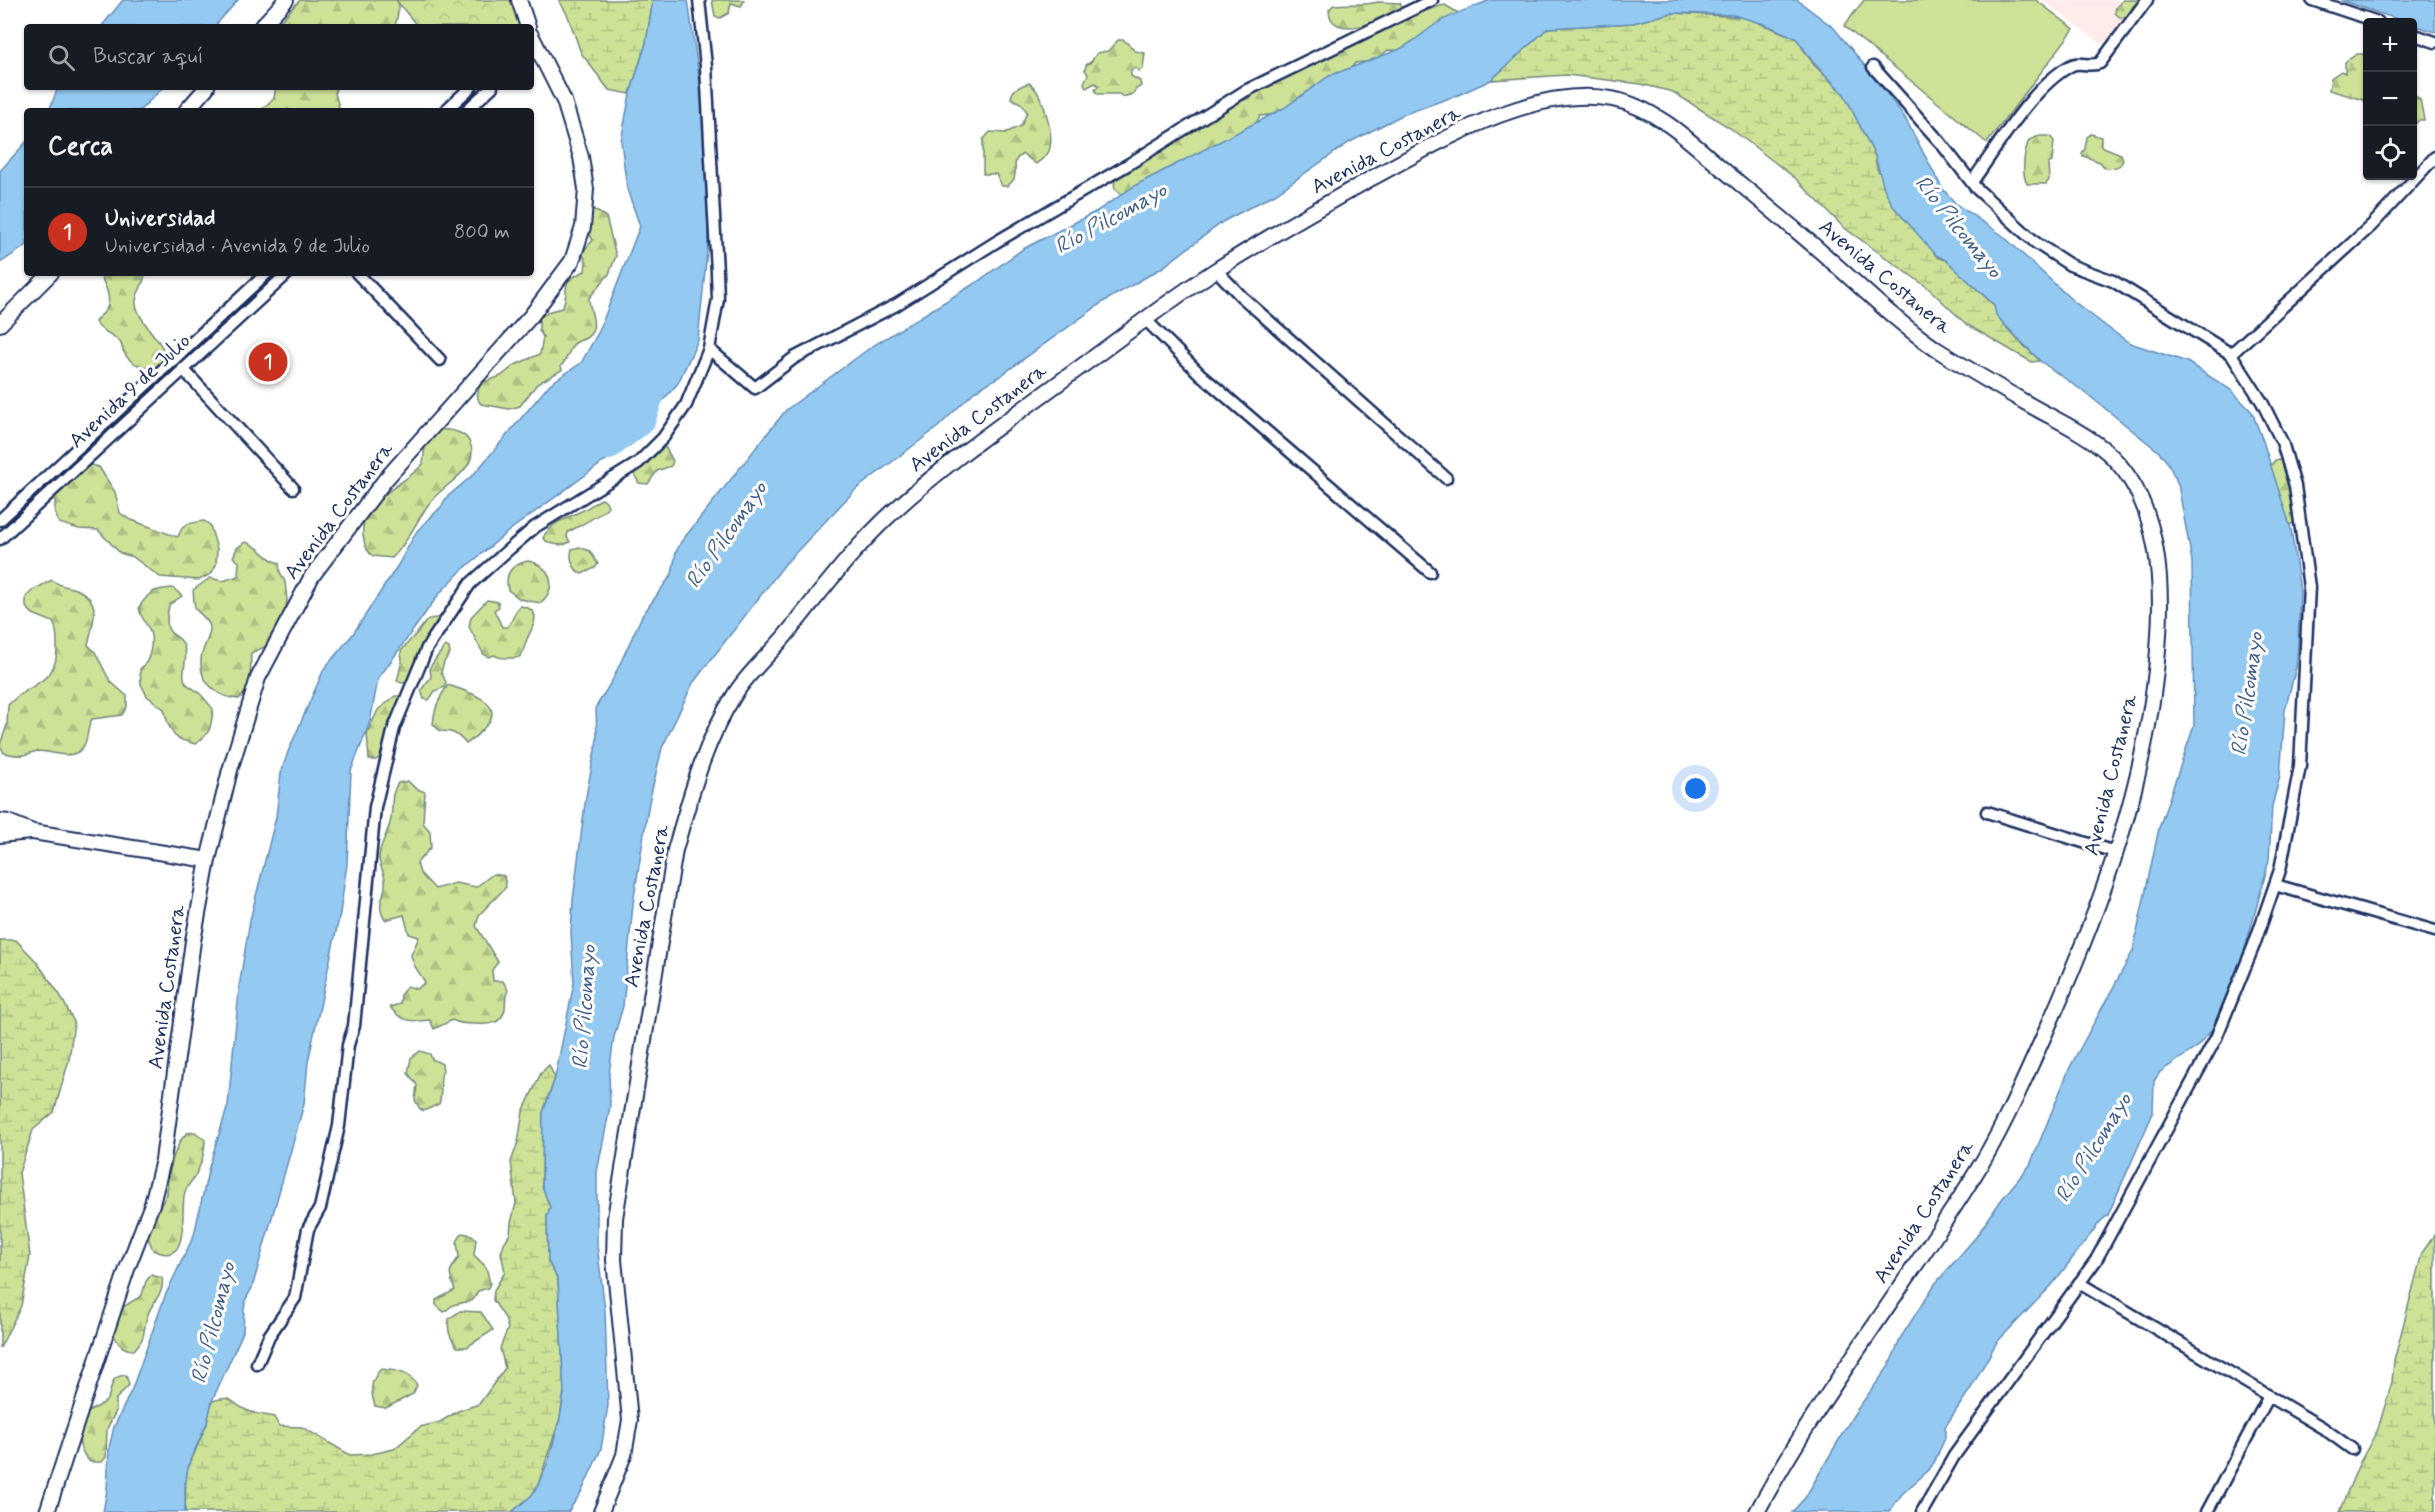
<!DOCTYPE html>
<html lang="es">
<head>
<meta charset="utf-8">
<style>
  body { margin:0; font-family:Mynerve,sans-serif; background:#242831; color:#f1f3f6 }
  .controls { position:absolute; right:18px; top:18px; display:grid; overflow:hidden; border-radius:6px; box-shadow:0 2px 4px #0004 }
  .controls button { width:54px; height:54px; display:grid; place-items:center; padding:0; border:0; border-bottom:2px solid #363941; background:#171b24; color:#f1f3f6; font:30px sans-serif }
  .you { position:absolute; left:1696px; top:789px; width:21px; height:21px; margin:-15px; border:4px solid #fff; border-radius:50%; background:#1a73e8; box-shadow:0 0 0 9px #1a73e833 }
  .badge { display:grid; place-items:center; width:39px; height:39px; border-radius:50%; background:#c8321e; color:#fff; font-size:20px; font-weight:700 }
  .pin { position:absolute; translate:-50% -50%; border:3px solid #fff; box-shadow:0 2px 6px #0006 }
  .list { margin:0; padding:0; list-style:none }
  h2 { display:flex; justify-content:space-between; align-items:center; height:78px; margin:0; padding:0 24px; font-size:26px }
  h2 small { font-size:20px; font-weight:400; color:#9ea1a6 }
  .list li { display:grid; grid-template-columns:39px 1fr auto; gap:18px; align-items:center; box-sizing:border-box; height:90px; padding:0 24px; border-top:2px solid #363941 }
  .list b { display:block; font-size:22px; white-space:nowrap }
  .list p { margin:0; font-size:20px; white-space:nowrap; color:#9ea1a6 }
  .list em { font-size:20px; font-style:normal; color:#9ea1a6 }
  .icon { flex:none; width:33px; height:33px; fill:none; stroke:currentColor; stroke-width:2; stroke-linecap:round; stroke-linejoin:round }
  .map { position:relative; flex:none; width:2435px; height:1512px; overflow:hidden }
  .search { position:absolute; background:#171b24; box-shadow:0 2px 4px #0004; left:24px; top:24px; width:510px; height:66px; display:flex; align-items:center; gap:15px; box-sizing:border-box; padding:0 21px; border-radius:6px; color:#9ea1a6; font-size:22px }
  .panel { position:absolute; background:#171b24; box-shadow:0 2px 4px #0004; left:24px; top:108px; width:510px; height:168px; border-radius:6px }
  .map>svg:first-child { display:block }
  .built { fill:#feecea }
  .forest { fill:url(#forest-firs); stroke:#74887a; stroke-width:1.5 }
  .wetland { fill:url(#wetland-marsh); stroke:#74887a; stroke-width:1.5 }
  .park { fill:url(#park-crowns); stroke:#74887a; stroke-width:1.5 }
  .pitch { fill:#cde297; stroke:#74887a; stroke-width:1.5 }
  .water { fill:#94caf2; stroke:#648cb7; stroke-width:1.5 }
  .lines { fill:none; stroke-linecap:round; stroke-linejoin:round }
  .river { stroke:#94caf2; stroke-width:22 }
  .minor-casing { stroke:#1b2f5e; stroke-width:15 }
  .tertiary-casing { stroke:#1b2f5e; stroke-width:18 }
  .minor { stroke:#fff; stroke-width:10 }
  .tertiary { stroke:#fff; stroke-width:14 }
  .labels { text-anchor:middle; dominant-baseline:central; stroke-width:6; stroke-linejoin:round; paint-order:stroke }
  .street-label { font-size:21px; fill:#1b2f5e; stroke:#fff }
  .water-label { font-size:22px; font-style:italic; fill:#3f5e8a; stroke:#fff }
</style>
</head>
<body>
<div class="map">
<svg width="2435" height="1512" viewBox="0 0 2435 1512">
  <defs>
    <pattern id="forest-firs" width="22" height="20" patternUnits="userSpaceOnUse" patternTransform="scale(1.5)"><rect width="22" height="20" fill="#cde297"/><path d="M5 1l3.5 6h-7zM16 11l3.5 6h-7z" fill="#afc285"/></pattern>
    <pattern id="wetland-marsh" width="20" height="14" patternUnits="userSpaceOnUse" patternTransform="scale(1.5)"><rect width="20" height="14" fill="#cde297"/><path d="M1 5h8M5 5V1M11 12h8M15 12V8" fill="none" stroke="#afc285"/></pattern>
    <pattern id="park-crowns" width="20" height="18" patternUnits="userSpaceOnUse" patternTransform="scale(1.5)"><rect width="20" height="18" fill="#cde297"/><path d="M2 6a3 3 0 1 1 6 0M12 15a3 3 0 1 1 6 0" fill="none" stroke="#afc285"/></pattern>
  </defs>
  <rect width="100%" height="100%" fill="#fff"/>
  <filter id="ink" filterUnits="userSpaceOnUse"><feTurbulence type="fractalNoise" baseFrequency=".0167" numOctaves="2"/><feDisplacementMap in="SourceGraphic" scale="12" xChannelSelector="R" yChannelSelector="G"/><feConvolveMatrix kernelMatrix="1 2 1 2 8 2 1 2 1" color-interpolation-filters="sRGB"/></filter>
  <g filter="url(#ink)">
    <!-- built -->
    <path class="built" d="M2042,0H2142L2105,46Z"/>
    <!-- forest -->
    <g class="forest">
      <path d="M300,0H398L399,8L395,27H275Z"/>
      <path d="M712,0H744V1L741,6L731,3L729,13L720,18L715,16Z"/>
      <path d="M2123,0H2142L2133,6L2129,15L2121,18L2115,13L2116,7Z"/>
      <path d="M1378,2L1400,3L1402,8C1388,21 1328,43 1329,9L1334,5C1350,3 1362,6 1378,2Z"/>
      <path d="M1445,5L1460,14L1403,51L1388,50L1374,61L1355,63L1347,74L1277,114L1260,116L1254,127L1123,195L1115,189C1111,173 1127,168 1140,164L1142,160L1177,141L1184,126L1196,120L1217,118L1225,107L1250,98L1254,91L1286,76L1289,77L1291,72L1323,59L1328,54L1377,34L1384,25C1406,23 1423,9 1445,5Z"/>
      <path d="M1118,40H1124L1135,51L1145,53L1143,68L1139,71L1135,68L1131,71V76L1140,81L1141,86L1136,89L1133,94L1123,97L1119,94H1097L1095,89L1099,86L1095,83L1086,88L1084,83L1088,74L1085,70L1086,65L1091,62L1097,53L1108,51Z"/>
      <path d="M2357,54H2367V107L2364,100L2329,90L2331,78L2341,71L2345,73V62Z"/>
      <path d="M1029,83C1043,92 1055,136 1049,151C1046,158 1041,159 1036,164L1023,154C1010,161 1018,167 1014,179L1008,186H1002L996,174H983V140L990,132L1005,133L1021,126L1027,112L1022,104L1011,98C1012,88 1021,86 1029,83Z"/>
      <path d="M276,87H336L335,93L340,111H260L274,98Z"/>
      <path d="M2413,95L2420,99L2424,120H2419L2414,125L2413,131Z"/>
      <path d="M2091,134L2101,137V146L2121,154L2123,159C2122,168 2112,168 2105,168L2100,162L2083,156L2082,153L2085,149L2087,137Z"/>
      <path d="M2039,136H2050L2054,141L2052,162L2048,164L2049,180L2046,184H2027C2021,172 2024,152 2029,140Z"/>
      <path d="M593,209L606,217L616,256L609,274L589,298C589,311 601,329 586,338C581,341 577,340 573,345C568,352 567,360 561,366L562,370L537,384L520,406L509,409L481,404C475,398 478,390 481,383L501,376L515,365L540,354L543,337L539,330V318L550,311L562,308C572,286 556,284 585,271L586,261L582,253L593,240L588,232L590,210Z"/>
      <path d="M99,273H145C145,285 134,294 136,305C138,317 152,333 159,342C163,347 165,355 167,360L164,366C147,369 132,368 123,351C123,350 121,343 120,342C113,333 100,332 95,322C98,317 102,315 105,311C114,300 104,283 99,273Z"/>
      <path d="M438,429C450,430 464,430 470,443C481,468 443,485 431,501C417,519 408,543 392,558L373,556C367,552 365,547 364,540C354,502 404,486 423,464L425,445Z"/>
      <path d="M661,448H666L673,461L671,466L657,471L648,484L639,483L634,474C638,469 642,469 647,464C653,458 652,452 661,448Z"/>
      <path d="M2275,460L2286,461L2295,468L2296,521L2290,525L2287,524L2270,467Z"/>
      <path d="M82,463L99,467L115,492L120,513L129,519L177,537L179,535C182,523 192,523 204,521L210,525L217,549L216,565L211,574L199,580L160,577L133,557L120,553L98,530L79,529L59,523L55,513V494Z"/>
      <path d="M601,499L606,501L608,506C604,514 577,527 568,532L567,537L570,542C562,547 549,545 543,538C549,523 566,519 579,512C587,509 594,503 601,499Z"/>
      <path d="M245,542C260,545 266,560 279,563L280,572L285,582L287,600L285,614L269,645L251,653C250,669 253,688 239,699C219,698 199,683 201,660C201,649 210,639 210,628C210,620 200,615 196,609C193,604 194,596 193,590L210,578L223,581L238,576L239,562L233,557L237,548Z"/>
      <path d="M579,547L590,551L598,564L595,568L582,574C573,570 569,558 572,549Z"/>
      <path d="M528,561C551,565 559,588 540,603L520,599L508,590C504,572 512,565 528,561Z"/>
      <path d="M52,580C60,587 69,586 78,590C104,602 92,624 88,645L95,652L110,681L127,696V706L122,715L92,719C86,729 89,739 83,747C73,762 52,751 38,751C32,752 29,754 24,755C17,756 10,754 4,753L0,745L7,725L8,705C30,681 58,685 57,646C57,637 57,630 53,622L33,614L26,607V597L33,590Z"/>
      <path d="M173,588L182,596L169,605C161,645 180,627 185,650C188,660 180,675 186,683C188,686 194,689 197,691C203,696 208,703 213,709C211,727 211,734 195,744L179,739L174,735L168,724L164,709L147,696L141,684L140,669C151,662 154,640 149,629C145,621 140,617 139,607C151,590 152,590 173,588Z"/>
      <path d="M487,600L498,602L499,607L494,610L502,627H507C514,621 513,611 521,606C544,610 533,626 527,639C521,654 526,659 507,658C501,658 500,658 494,655L489,657L484,655L469,627L471,617Z"/>
      <path d="M439,618L442,622L412,681L402,683L397,681L402,661L401,651C406,645 411,639 417,633C425,625 424,617 439,618Z"/>
      <path d="M445,646L449,648L450,653L444,662L441,672L446,682L445,687L435,691L429,700L424,699L421,690L431,677L430,667Z"/>
      <path d="M448,685C466,691 510,703 484,728C477,735 474,739 466,744C458,734 453,731 440,731L433,724C434,709 439,697 448,685Z"/>
      <path d="M395,696H401L404,700L380,757L376,760H369L367,733L378,710Z"/>
      <path d="M408,781L415,788L425,792L423,823L430,831L431,847L417,863L420,873L435,889L455,883L476,887L493,874L504,876L506,887L479,915L476,926L498,962L492,970L493,981H503L508,990C504,998 506,1001 505,1009C502,1025 487,1025 475,1024C465,1023 461,1025 452,1020L434,1029L430,1020C413,1022 401,1022 390,1007L400,1004L401,994L407,986L417,989L425,982L414,965L411,955L419,937L409,934L404,915L385,920C374,901 387,897 385,881C385,873 379,866 379,858C379,846 387,835 390,823C394,808 389,796 398,783Z"/>
      <path d="M420,1051L430,1054L432,1059L442,1064L443,1070C437,1082 444,1090 439,1104L424,1111L420,1109L415,1100L417,1085L408,1073L411,1058Z"/>
      <path d="M195,1132L205,1140C205,1151 201,1165 195,1176C192,1181 187,1186 185,1192C179,1209 193,1269 153,1250L147,1235L148,1228L167,1194L168,1178L173,1158L180,1141L187,1133Z"/>
      <path d="M462,1233L472,1235L476,1239L474,1255L486,1267L490,1283L488,1288L478,1291L473,1300L453,1305L444,1312L436,1305V1300L455,1290C448,1273 448,1272 459,1257L457,1242Z"/>
      <path d="M151,1275L162,1278C165,1294 153,1300 148,1314C142,1330 148,1335 134,1350C117,1350 108,1331 116,1316C122,1305 133,1302 142,1295L146,1281Z"/>
      <path d="M460,1311L481,1312L493,1330L467,1347H457C450,1338 447,1331 449,1319Z"/>
      <path d="M381,1369C397,1371 408,1371 417,1385L413,1394L386,1408L375,1406C370,1390 370,1381 381,1369Z"/>
      <path d="M126,1375L129,1385L116,1399V1411L107,1429L106,1457L102,1462H90C77,1449 75,1431 86,1415C91,1407 104,1407 108,1398C113,1387 109,1376 126,1375Z"/>
    </g>
    <!-- wetland -->
    <g class="wetland">
      <path d="M559,0H653L646,43L630,94L609,90L581,53L568,16Z"/>
      <path d="M1672,13L1744,17L1796,38L1814,65L1844,94L1875,156L1877,169L1937,257L1946,260L1994,305C1999,327 2025,345 2040,361L2032,362L2021,356L1966,324L1927,287L1843,227L1795,178L1730,128L1673,92L1641,84L1566,75L1491,80L1548,28L1633,23Z"/>
      <path d="M0,940H16L36,961L60,995L74,1022L69,1060L54,1112L33,1130L19,1173L30,1256L21,1306L0,1348Z"/>
      <path d="M549,1065L555,1078L543,1113L542,1185L550,1207L547,1216L548,1261L558,1280L564,1391L560,1418L538,1485L532,1495L512,1512H185L186,1473L207,1423L212,1401C235,1395 228,1401 244,1409C252,1414 265,1415 274,1417L279,1426L302,1427L350,1455L372,1454L394,1449L420,1427L440,1422L458,1411L479,1404L505,1368L500,1348L508,1328L505,1318L493,1300L494,1290L505,1272L501,1253L504,1243L510,1234L511,1223L516,1203L511,1162L518,1142L523,1112L541,1073Z"/>
      <path d="M2435,1234V1512H2339L2359,1464L2378,1429L2392,1382L2394,1361L2422,1253Z"/>
    </g>
    <!-- park -->
    <path class="park" d="M396,0H511L520,27H418Z"/>
    <!-- pitch -->
    <path class="pitch" d="M1864,0H2036L2074,29L1987,143L1844,26Z"/>
    <!-- water -->
    <g class="water">
      <path d="M123,0H238L214,27H101Z"/>
      <path d="M653,0H688L701,91L709,198L708,241L698,340L678,383L644,422L634,430L613,455L510,530L461,571L439,594L378,679L370,722L351,771L347,864L340,913L308,1062L304,1104L252,1288L246,1299L244,1309L243,1332L212,1401L207,1423L189,1463L185,1483V1512H103L107,1490L109,1448L114,1427L132,1389L165,1296L194,1235L209,1167L228,1105L240,981L250,920L276,817L281,773L288,752L324,669L353,634L398,565L417,531L441,507L446,498L474,474L550,384L581,363L599,331L640,226L627,189L621,141L630,94L646,43Z"/>
      <path d="M1490,0H1797L1834,28L1883,88L1905,118L1942,188L1956,204L2002,235L2072,300L2111,330L2130,343L2187,362L2231,390L2252,412L2263,441L2291,529L2300,591L2298,645L2296,667L2285,710L2280,776L2272,806L2269,860L2263,883L2237,978L2222,1014L2210,1032L2196,1048L2160,1072L2154,1081L2153,1113L2108,1215L2100,1222L2052,1285L1997,1342L1971,1388L1945,1427V1438L1935,1461L1929,1470L1902,1494L1889,1512H1792L1805,1498L1854,1414L1889,1366L1901,1337L1935,1284L1976,1237L2002,1199L2030,1165L2070,1067L2133,951L2159,828L2194,726L2192,561L2178,484L2168,463L2158,451L2087,394L2040,361L2003,323L1996,315L1994,305L1946,260L1936,255L1893,206L1884,188L1875,156L1844,94L1814,63L1796,38L1764,24L1733,15L1672,13L1633,23L1548,28L1491,80L1458,95L1402,115L1350,142L1275,194L1224,221L1163,267L1103,302L1000,376L975,391L938,427L855,490L785,564L693,683L662,748L649,802L633,904L623,1006L614,1037L609,1074L610,1107L597,1172V1245L605,1310L608,1405L601,1449L582,1491L568,1512H512L532,1495L538,1485L549,1459L560,1418L564,1394L558,1280L548,1261L547,1216L550,1207L542,1186L543,1113L555,1078L574,983L571,932L573,900L586,796L597,740L596,707L613,679L642,616L672,574L676,552L681,542L786,410L871,347L977,282L1023,249L1097,211L1136,185L1284,108L1329,76L1400,49C1414,42 1424,32 1436,24C1453,13 1472,8 1490,0Z"/>
      <path d="M2340,0H2435V32L2413,25L2412,22H2406Z"/>
      <path d="M58,87H164L139,111H49Z"/>
      <path d="M27,141V245L0,263V171Z"/>
    </g>
    <g class="lines">
      <!-- river -->
      <path class="river" d="M609,449L644,422L654,393"/>
      <defs>
        <g id="minor">
          <path d="M2312,0L2378,22"/>
          <path d="M2412,34L2435,42"/>
          <path d="M1873,67L1940,142L1976,188L2036,243L2070,265L2113,281L2231,354L2262,402L2282,442L2295,486L2309,587L2300,766L2280,870L2254,945L2216,1038L2096,1260L1954,1456L1922,1512"/>
          <path d="M445,111L471,87"/>
          <path d="M466,111L492,87"/>
          <path d="M1972,182C1998,146 2032,87 2070,66C2080,60 2090,68 2100,63L2147,0"/>
          <path d="M1216,270L1242,297L1446,478"/>
          <path d="M357,273L440,360"/>
          <path d="M1146,320L1200,374L1430,572"/>
          <path d="M709,349L755,388L794,358L896,305L996,242L1129,164L1245,91L1432,0"/>
          <path d="M2231,354L2372,225L2435,157"/>
          <path d="M183,369L293,488"/>
          <path d="M0,520L267,273"/>
          <path d="M0,539L288,273"/>
          <path d="M1987,812L2115,852"/>
          <path d="M2275,885L2435,931"/>
          <path d="M2079,1283L2323,1428L2352,1449"/>
          <path d="M257,1364L269,1336L295,1298L308,1229L320,1208L339,1126L348,1045L354,1026L375,807L394,728L427,648L470,584L507,551L535,527L638,463L663,438L686,405L709,349L718,299L717,272L706,66L699,0"/>
          <path d="M2207,1512L2269,1396"/>
        </g>
        <g id="tertiary">
          <path d="M519,0L528,27"/>
          <path d="M261,27L286,0"/>
          <path d="M186,111L207,87"/>
          <path d="M0,324L51,273"/>
          <path d="M0,821L8,822L33,832L208,860"/>
          <path d="M0,835L30,832"/>
          <path d="M47,1512L127,1269L152,1204L163,1160L193,941L208,860L230,770L258,678L312,576L385,480L531,316L572,261L583,227L586,189L581,157L564,101L531,35"/>
          <path d="M601,1512L624,1455L630,1420L614,1260L615,1218L675,850C690,798 705,740 735,694C748,673 769,655 785,636C820,593 854,547 895,510C947,462 1007,421 1064,379C1113,344 1162,305 1213,272C1264,239 1317,209 1370,179C1437,143 1534,84 1612,99C1656,107 1693,144 1726,172C1757,198 1789,224 1820,251C1858,284 1894,320 1936,349C1966,368 1997,386 2028,404C2054,419 2082,431 2106,451C2156,495 2163,572 2159,635C2151,772 2102,905 2047,1029C2024,1080 2002,1132 1972,1179C1902,1291 1820,1395 1757,1512"/>
        </g>
      </defs>
      <!-- minor casing -->
      <use href="#minor" class="minor-casing"/>
      <!-- tertiary casing -->
      <use href="#tertiary" class="tertiary-casing"/>
      <!-- minor -->
      <use href="#minor" class="minor"/>
      <!-- tertiary -->
      <use href="#tertiary" class="tertiary"/>
    </g>
  </g>
  <g class="labels">
    <!-- street labels -->
    <g class="street-label">
      <text transform="translate(1386 150) rotate(-28)">Avenida Costanera</text>
      <text transform="translate(1885 277) rotate(40)">Avenida Costanera</text>
      <text transform="translate(130 391) rotate(-43)">Avenida 9 de Julio</text>
      <text transform="translate(978 418) rotate(-37)">Avenida Costanera</text>
      <text transform="translate(339 511) rotate(-53)">Avenida Costanera</text>
      <text transform="translate(2111 775) rotate(-76)">Avenida Costanera</text>
      <text transform="translate(647 906) rotate(-79)">Avenida Costanera</text>
      <text transform="translate(167 987) rotate(-82)">Avenida Costanera</text>
      <text transform="translate(1924 1212) rotate(-57)">Avenida Costanera</text>
    </g>
    <!-- water labels -->
    <g class="water-label">
      <text transform="translate(1111 219) rotate(-29)">Río Pilcomayo</text>
      <text transform="translate(1958 227) rotate(51)">Río Pilcomayo</text>
      <text transform="translate(727 535) rotate(-55)">Río Pilcomayo</text>
      <text transform="translate(2248 694) rotate(-82)">Río Pilcomayo</text>
      <text transform="translate(585 1007) rotate(-86)">Río Pilcomayo</text>
      <text transform="translate(2094 1148) rotate(-58)">Río Pilcomayo</text>
      <text transform="translate(214 1323) rotate(-76)">Río Pilcomayo</text>
    </g>
  </g>
</svg>
<div class="controls">
<button>+</button>
<button>−</button>
<button><svg class="icon" aria-label="locate" viewBox="0 0 24 24"><circle cx="12" cy="12" r="6"/><path d="M12 2v4M12 18v4M2 12h4M18 12h4"/></svg></button>
</div>
<div class="you"></div>
<div class="pin badge" style="left:268px;top:362px">1</div>
<div class="search"><svg class="icon" aria-label="search" viewBox="0 0 24 24"><circle cx="10" cy="10" r="6"/><path d="M15 15l6 6"/></svg>Buscar aquí</div>
<section class="panel">
<h2>Cerca<small></small></h2>
<ul class="list">
<li><span class="badge">1</span><div><b>Universidad</b><p>Universidad · Avenida 9 de Julio</p></div><em>800 m</em></li>
</ul>
</section>
</div>
</body>
</html>
